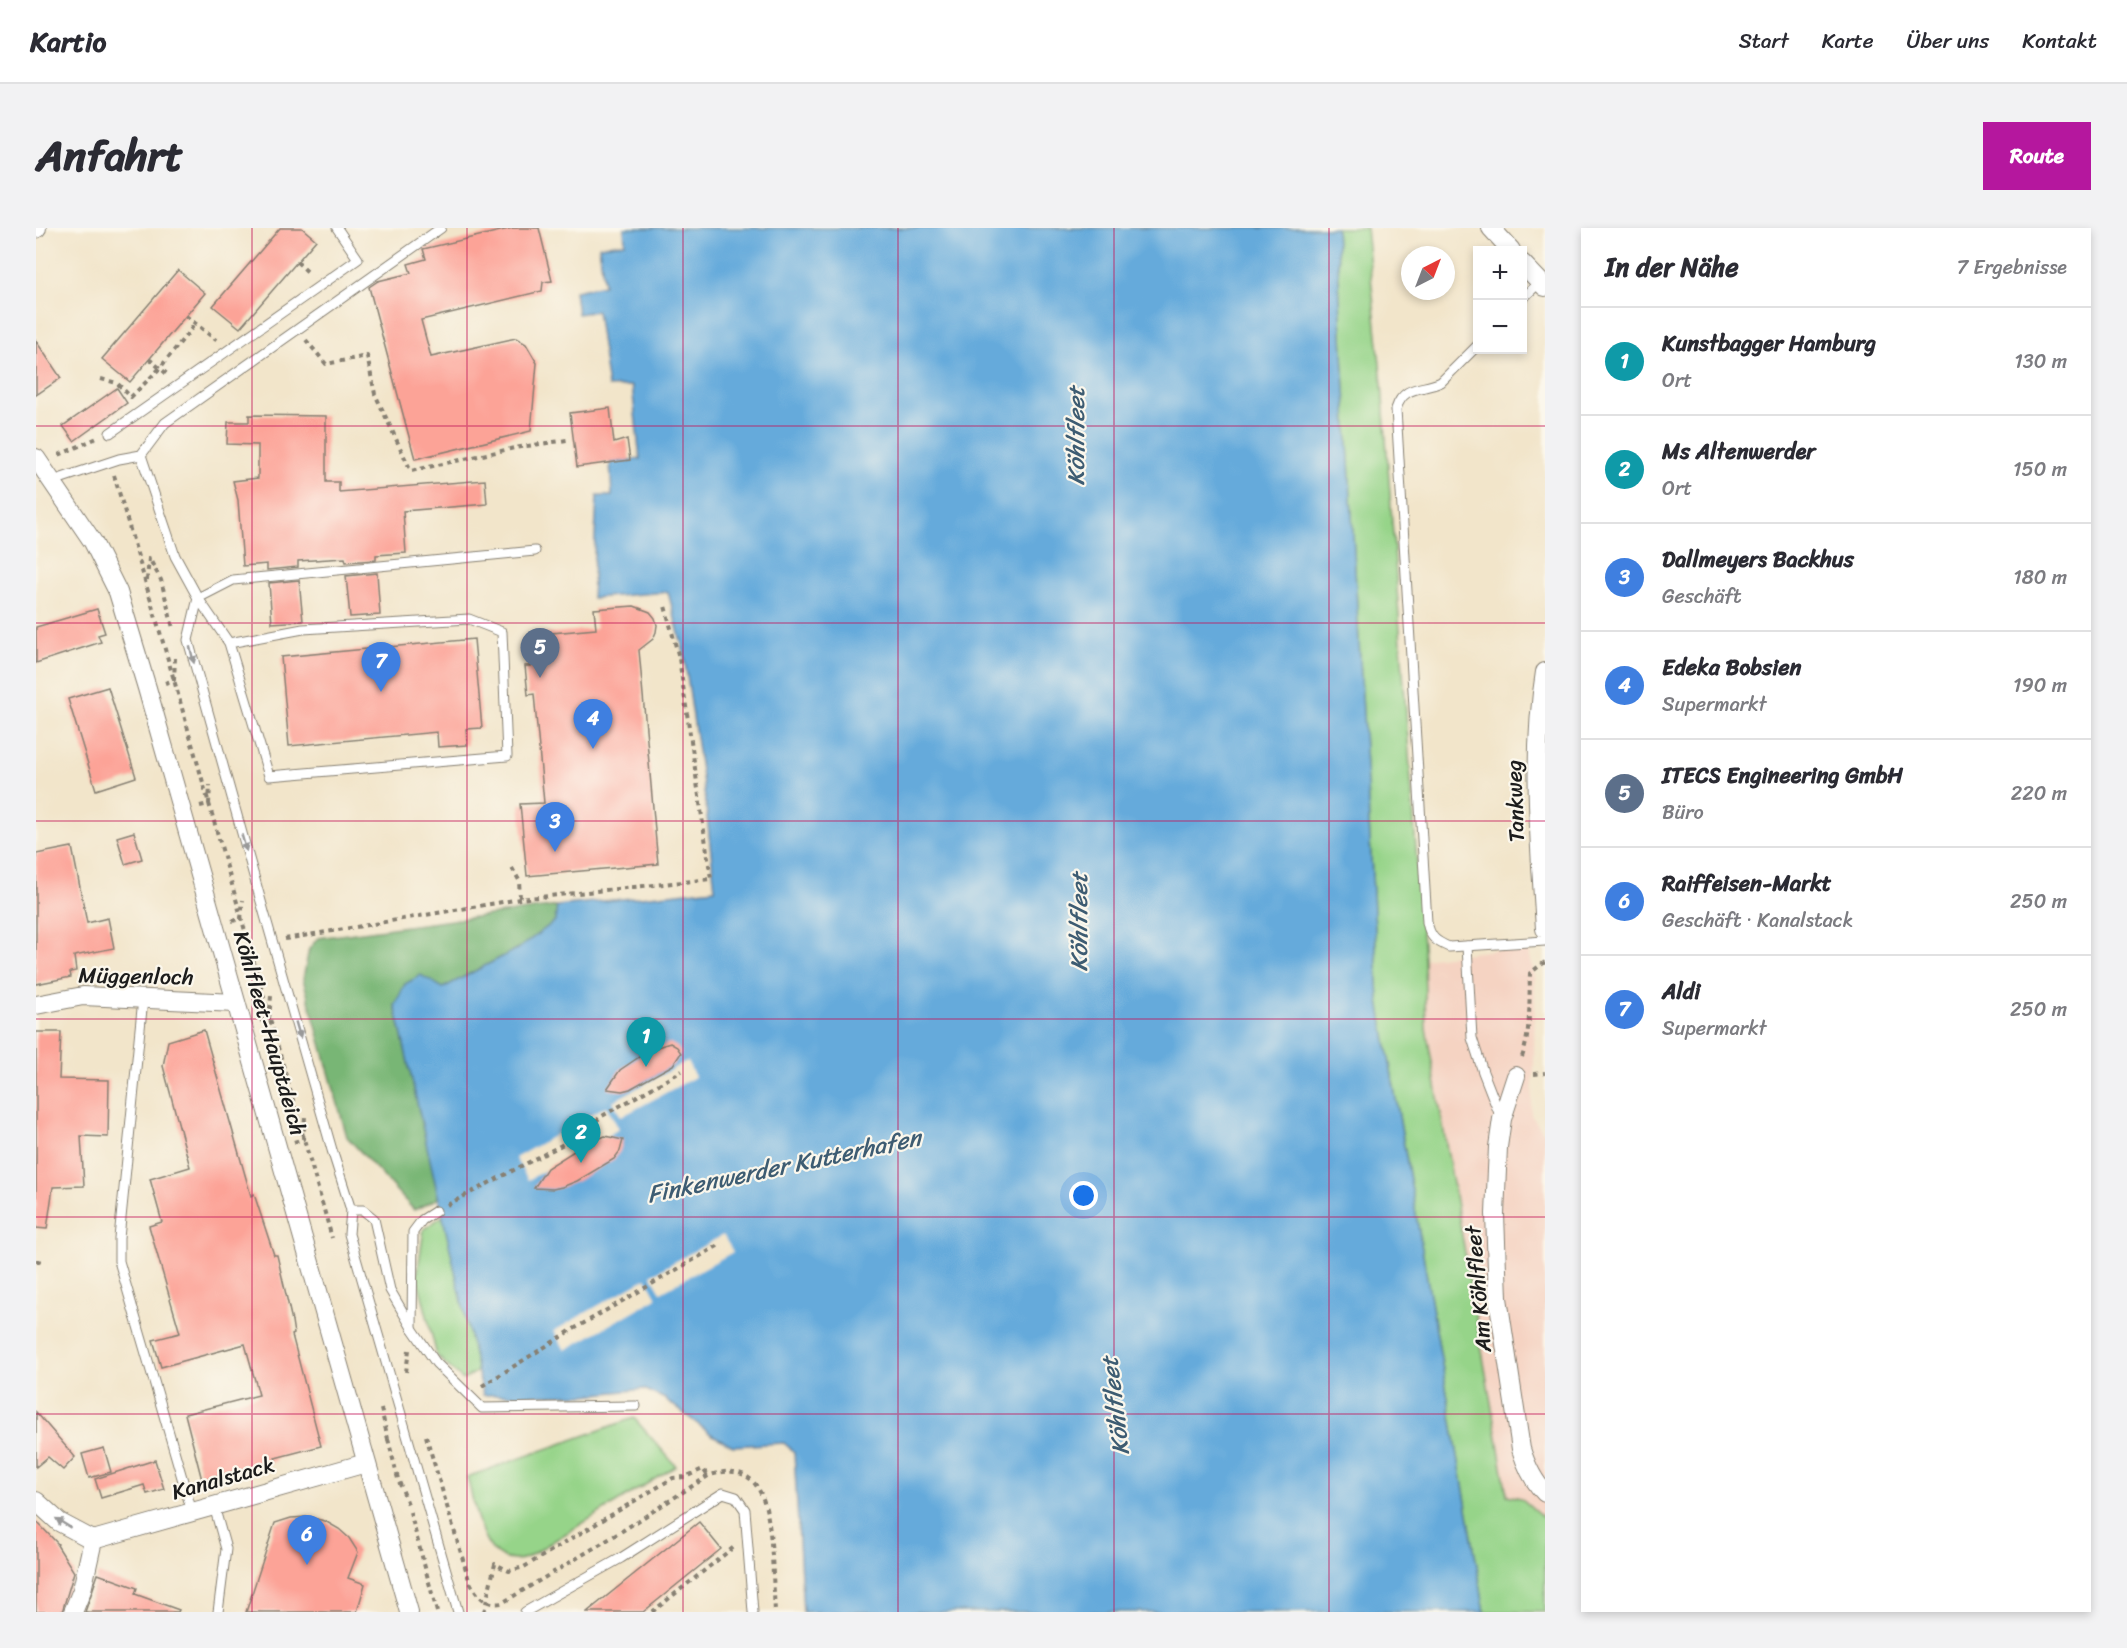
<!DOCTYPE html>
<html lang="de">
<head>
<meta charset="utf-8">
<style>
  body { margin:0; font-family:Sriracha,sans-serif; background:#f2f2f3; color:#2b2b33 }
  .controls { position:absolute; right:18px; top:18px; display:grid; overflow:hidden; border-radius:0px; box-shadow:0 3px 9px #0003 }
  .controls button { width:54px; height:54px; display:grid; place-items:center; padding:0; border:0; border-bottom:2px solid #e1e1e2; background:#fff; color:#2b2b33; font:30px sans-serif }
  .compass { position:absolute; left:1365px; top:18px; width:54px; height:54px; border-radius:50%; background:#fff; box-shadow:0 3px 9px #0003; rotate:42deg }
  .you { position:absolute; left:1048px; top:968px; width:21px; height:21px; margin:-15px; border:4px solid #fff; border-radius:50%; background:#1a73e8; box-shadow:0 0 0 9px #1a73e833 }
  .badge { display:grid; place-items:center; width:39px; height:39px; border-radius:50%; background:#b5179e; color:#fff; font-size:20px; font-weight:700 }
  .pin { position:absolute; translate:-50% -50px; filter:drop-shadow(0 2px 3px #0008) }
  .pin::after { content:''; position:absolute; top:32px; width:21px; height:18px; background:inherit; clip-path:polygon(0 0,100% 0,50% 100%) }
  .list { margin:0; padding:0; list-style:none }
  h2 { display:flex; justify-content:space-between; align-items:center; height:78px; margin:0; padding:0 24px; font-size:26px }
  h2 small { font-size:20px; font-weight:400; color:#7c7c81 }
  .list li { display:grid; grid-template-columns:39px 1fr auto; gap:18px; align-items:center; box-sizing:border-box; height:108px; padding:0 24px; border-top:2px solid #e1e1e2 }
  .list b { display:block; font-size:22px; white-space:nowrap }
  .list p { margin:0; font-size:20px; white-space:nowrap; color:#7c7c81 }
  .list em { font-size:20px; font-style:normal; color:#7c7c81 }
  .map { position:relative; flex:none; width:1509px; height:1384px; overflow:hidden; border-radius:0px }
  header { display:flex; align-items:center; gap:36px; box-sizing:border-box; height:84px; padding:0 30px; background:#fff; border-bottom:2px solid #e1e1e2 }
  header strong { font-size:28px }
  nav { display:flex; gap:33px; margin-inline-start:auto; font-size:21px }
  .intro { display:flex; align-items:center; justify-content:space-between; box-sizing:border-box; height:144px; padding:0 36px }
  h1 { margin:0; font-size:42px }
  .button { padding:15px 27px; border-radius:0px; background:#b5179e; color:#fff; font-size:21px; font-weight:700 }
  main { display:flex; gap:36px; padding:0 36px }
  aside { flex:1; background:#fff; border-radius:0px; box-shadow:0 3px 9px #0003 }
  .map>svg:first-child { display:block }
  .built { fill:#f5d3c2 }
  .green { fill:#96d489; stroke:#597852; stroke-width:1.5 }
  .forest { fill:#78b675; stroke:#4a6948; stroke-width:1.5 }
  .water { fill:#65aadb; stroke:#40637c; stroke-width:1.5 }
  .pier { fill:#f2e5ca }
  .building { fill:#fca397 }
  .lines { fill:none; stroke-linecap:round; stroke-linejoin:round }
  .lane-casing { stroke:#878073; stroke-width:11 }
  .street-casing { stroke:#878073; stroke-width:20 }
  .path { stroke:#878073; stroke-width:4; stroke-dasharray:4.5 4.5; stroke-linecap:butt }
  .lane { stroke:#fff; stroke-width:9 }
  .street { stroke:#fff; stroke-width:18 }
  .oneway { fill:#999 }
  .grid { fill:none; stroke:#c2185b; stroke-width:1.5; stroke-opacity:0.55 }
  .labels { text-anchor:middle; dominant-baseline:central; stroke-width:4.5; stroke-linejoin:round; paint-order:stroke }
  .street-label { font-size:22px; fill:#1c1c1c; stroke:#fbf7ec }
  .water-label { font-size:24px; font-style:italic; fill:#3d5c72; stroke:#fbf7ec }
</style>
</head>
<body>
<header>
<strong>Kartio</strong>
<nav><a>Start</a><a>Karte</a><a>Über uns</a><a>Kontakt</a></nav>
</header>
<div class="intro"><h1>Anfahrt</h1><a class="button">Route</a></div>
<main>
<div class="map">
<svg width="1509" height="1384" viewBox="0 0 1509 1384">
  <rect width="100%" height="100%" fill="#fbf7ec"/>
  <filter id="ink" filterUnits="userSpaceOnUse"><feTurbulence type="fractalNoise" baseFrequency=".0167" numOctaves="2"/><feDisplacementMap in="SourceGraphic" scale="12" xChannelSelector="R" yChannelSelector="G"/><feConvolveMatrix kernelMatrix="1 2 1 2 8 2 1 2 1" color-interpolation-filters="sRGB"/></filter>
  <filter id="wash" filterUnits="userSpaceOnUse"><feTurbulence type="fractalNoise" baseFrequency=".008" numOctaves="4" result="noise"/><feDisplacementMap in="SourceGraphic" scale="24" xChannelSelector="R" yChannelSelector="G"/><feGaussianBlur stdDeviation="1.35" result="paint"/><feColorMatrix in="noise" values="0 0 0 0 0 0 0 0 0 0 0 0 0 0 0 0 0 1.4 0 .05"/><feComposite in="paint" operator="in"/></filter>
  <g filter="url(#wash)">
    <rect width="100%" height="100%" fill="#f2e5ca"/>
    <!-- built -->
    <path class="built" d="M1491,718L1499,749L1498,839L1495,887L1509,906V1291L1485,1270L1471,1267L1390,800L1388,731Z"/>
    <!-- green -->
    <g class="green">
      <path d="M1300,0H1330L1346,156L1388,731L1390,800L1471,1267L1485,1270L1509,1291V1384H1449L1343,773Z"/>
      <path d="M407,988L442,1143L427,1152L401,1128L381,1048L388,1001Z"/>
      <path d="M598,1190L640,1238L490,1330C445,1344 440,1279 431,1249Z"/>
    </g>
    <!-- forest -->
    <path class="forest" d="M521,678L520,693L483,720L407,760L359,777L403,970L378,982L311,909L267,751L273,721L282,710Z"/>
    <!-- water -->
    <path class="water" d="M588,0H1300L1343,773L1449,1384H767L758,1224L748,1215L697,1218L675,1206L629,1171L608,1161L550,1167H447L359,777L369,756L385,747L407,760L483,720L519,693L521,678L679,661L669,570L647,421L632,364L556,370L561,268H576L574,234L604,231L596,158L572,159L561,83L542,86L539,63L568,57L563,18L589,15Z"/>
    <!-- pier -->
    <g class="pier">
      <path d="M651,833L659,849L585,889L577,873Z"/>
      <path d="M570,878L583,901L492,952L479,930Z"/>
      <path d="M687,1007L697,1024L625,1064L615,1047Z"/>
      <path d="M610,1050L621,1070L529,1122L518,1103Z"/>
    </g>
    <g id="blocks">
      <!-- building -->
      <g class="building">
        <path d="M244,0H266L280,12L204,100L177,78Z"/>
        <path d="M477,0H503L516,53L507,54L506,63L385,92L395,129L480,110L490,116L501,135L495,203L379,231L333,59L342,53L375,45L372,36L390,31L387,21Z"/>
        <path d="M142,42L169,65L94,154L66,131Z"/>
        <path d="M0,113L25,150L0,167Z"/>
        <path d="M81,160L91,175L38,213L27,198Z"/>
        <path d="M574,180L578,215L591,211L594,232L541,239L534,185Z"/>
        <path d="M213,187L290,188V254H303V264L449,252L451,276L367,283L370,325L340,327V332L310,334L309,330L262,333V339L231,342V336L207,338L202,272L197,253L222,250V217L191,216L192,194H213Z"/>
        <path d="M341,345L344,387L314,389L310,348Z"/>
        <path d="M263,352L267,393L236,395L233,355Z"/>
        <path d="M598,378L614,384L619,390L621,397L620,404L617,411L603,422L622,636L491,648L484,576L508,575L498,466L492,467L489,438H495L493,407L560,401L558,381Z"/>
        <path d="M61,381L69,405L62,407L65,414L0,435V399Z"/>
        <path d="M438,411L446,500L430,501L431,517L402,519L401,504L253,518L245,429Z"/>
        <path d="M72,459L100,549L60,562L32,471Z"/>
        <path d="M98,604L106,631L89,636L81,609Z"/>
        <path d="M36,619L51,695L72,690L78,720L38,728L40,743L34,744L35,749L0,756V626Z"/>
        <path d="M168,802L215,968L218,966L238,1027H241L256,1093L258,1106L256,1107L285,1218L239,1230L240,1233L166,1252L149,1186L223,1167L209,1116L125,1139L117,1112L144,1105L113,998L126,994L114,951L154,939L127,838L132,813Z"/>
        <path d="M0,804H25L23,851L73,852L72,909L45,908L48,958L17,959L11,1001L0,1000Z"/>
        <path d="M634,815L641,819L645,825L637,837L594,861L586,863L571,861L584,842L615,821Z"/>
        <path d="M569,908L587,912L584,923L578,931L541,953L526,959L517,961L498,960L511,940L546,918Z"/>
        <path d="M0,1184L39,1229L27,1242L12,1229L0,1239Z"/>
        <path d="M68,1220L75,1244L53,1250L46,1226Z"/>
        <path d="M119,1232L128,1261L111,1266L108,1257L65,1270L59,1251Z"/>
        <path d="M272,1289L289,1293L303,1301L313,1310L322,1324L312,1350L329,1356L321,1384H210L239,1295L255,1290Z"/>
        <path d="M0,1293L22,1316L21,1317L38,1344L26,1384H0Z"/>
        <path d="M663,1294L685,1321L607,1384H551Z"/>
        <path d="M62,1346L101,1360L99,1366L143,1382L142,1384H49Z"/>
      </g>
    </g>
  </g>
  <g filter="url(#ink)">
    <use href="#blocks" fill-opacity="0" stroke="#878073" stroke-width="1.5"/>
    <g class="lines">
      <defs>
        <g id="lane">
          <path d="M1486,71L1504,54"/>
          <path d="M1442,117L1405,154C1386,163 1368,156 1360,181L1391,694C1394,709 1399,713 1413,719L1509,713"/>
          <path d="M74,205L322,31L301,0"/>
          <path d="M105,227L139,328L162,370L193,415L233,548L471,528L466,404L433,391L267,401L193,415"/>
          <path d="M17,253L83,231L105,227L129,195L405,0"/>
          <path d="M1431,718L1436,810L1447,844L1465,890"/>
          <path d="M107,771L83,1010V1033L156,1284"/>
          <path d="M315,982H327L338,991L354,1062L376,1100L377,1004L386,992L400,983"/>
          <path d="M376,1100L400,1135L446,1180L600,1178"/>
          <path d="M178,1278L190,1321L182,1384"/>
          <path d="M422,1384L313,1006L315,982L296,922L228,684L152,412L162,370L197,352L499,323"/>
          <path d="M489,1384L585,1330L687,1265L700,1269L709,1282L717,1384"/>
        </g>
        <g id="street">
          <path d="M1455,0L1475,22"/>
          <path d="M0,1L1,0"/>
          <path d="M1486,35L1509,59"/>
          <path d="M0,230L57,314L82,364L111,460L373,1384"/>
          <path d="M1509,444C1495,529 1504,616 1509,701"/>
          <path d="M0,777L47,768L200,775"/>
          <path d="M1480,848L1466,891L1462,919L1459,986L1462,1070L1485,1221C1490,1237 1497,1253 1509,1265"/>
          <path d="M0,1273L23,1294L57,1312"/>
          <path d="M57,1312L330,1235"/>
          <path d="M37,1384L46,1362L57,1312"/>
        </g>
      </defs>
      <!-- lane casing -->
      <use href="#lane" class="lane-casing"/>
      <!-- street casing -->
      <use href="#street" class="street-casing"/>
      <!-- path -->
      <g class="path">
        <path d="M261,34L274,46"/>
        <path d="M150,88L180,112"/>
        <path d="M270,112L290,136L331,128L339,166L375,243L478,220L531,212"/>
        <path d="M113,131L131,146"/>
        <path d="M65,151L81,155L95,169L124,140L159,96"/>
        <path d="M23,227L61,210"/>
        <path d="M78,247L138,452L296,1010"/>
        <path d="M111,352L113,330L125,352L137,400"/>
        <path d="M129,455L138,452L139,430"/>
        <path d="M164,578L173,576L174,557"/>
        <path d="M476,640L483,652L484,671"/>
        <path d="M196,693L205,691L207,672"/>
        <path d="M249,711L484,671L675,651L643,430L629,378"/>
        <path d="M224,793L233,790L235,768"/>
        <path d="M1486,829C1495,804 1493,772 1494,745L1509,734"/>
        <path d="M1498,846L1509,845"/>
        <path d="M258,914L267,911L269,889"/>
        <path d="M411,977L539,910L566,888L646,843"/>
        <path d="M0,1033H3V1030"/>
        <path d="M370,1144L373,1122"/>
        <path d="M446,1158L536,1102L685,1016"/>
        <path d="M345,1181L352,1211L356,1210"/>
        <path d="M390,1208L433,1352C440,1367 449,1378 466,1375L583,1305L672,1248C730,1227 733,1288 736,1328C737,1347 738,1365 739,1384"/>
        <path d="M352,1211L362,1251L372,1276"/>
        <path d="M374,1284L401,1384"/>
        <path d="M448,1384L459,1336L473,1343L488,1339L637,1250L649,1249L667,1241L672,1248"/>
        <path d="M616,1384L698,1319"/>
      </g>
      <!-- lane -->
      <use href="#lane" class="lane"/>
      <!-- street -->
      <use href="#street" class="street"/>
    </g>
    <!-- one-way arrows -->
    <defs><path id="oneway-solid" d="M-6-.8H1V-3.2L6.5 0L1 3.2V.8H-6Z" transform="scale(1.5)"/></defs>
    <g class="oneway">
      <use href="#oneway-solid" transform="translate(156 427) rotate(76)"/>
      <use href="#oneway-solid" transform="translate(208 615) rotate(74)"/>
      <use href="#oneway-solid" transform="translate(262 802) rotate(74)"/>
      <use href="#oneway-solid" transform="translate(27 1295) rotate(-148)"/>
    </g>
  </g>
  <!-- grid -->
  <path class="grid" d="M216,0V1384M431,0V1384M647,0V1384M862,0V1384M1078,0V1384M1293,0V1384M0,198H1509M0,395H1509M0,593H1509M0,791H1509M0,989H1509M0,1186H1509"/>
  <g class="labels">
    <!-- street labels -->
    <g class="street-label">
      <text transform="translate(1479 573) rotate(-92)">Tankweg</text>
      <text transform="translate(100 748) rotate(1)">Müggenloch</text>
      <text transform="translate(234 805) rotate(74)">Köhlfleet-Hauptdeich</text>
      <text transform="translate(1442 1061) rotate(-95)">Am Köhlfleet</text>
      <text transform="translate(187 1250) rotate(-16)">Kanalstack</text>
    </g>
    <!-- water labels -->
    <g class="water-label">
      <text transform="translate(1040 208) rotate(-90)">Köhlfleet</text>
      <text transform="translate(1043 694) rotate(-90)">Köhlfleet</text>
      <text transform="translate(748 938) rotate(-12)">Finkenwerder Kutterhafen</text>
      <text transform="translate(1079 1178) rotate(-97)">Köhlfleet</text>
    </g>
  </g>
</svg>
<div class="controls">
<button>+</button>
<button>−</button>
</div>
<svg class="compass" viewBox="-18 -18 36 36"><path d="M0-13l5 13h-10z" fill="#e53935"/><path d="M0 13l5-13h-10z" fill="#7c7c81"/></svg>
<div class="you"></div>
<div class="pin badge" style="left:610px;top:839px;background:#0f9aa8">1</div>
<div class="pin badge" style="left:545px;top:935px;background:#0f9aa8">2</div>
<div class="pin badge" style="left:519px;top:624px;background:#3f7fe0">3</div>
<div class="pin badge" style="left:557px;top:521px;background:#3f7fe0">4</div>
<div class="pin badge" style="left:504px;top:450px;background:#5c6f8a">5</div>
<div class="pin badge" style="left:271px;top:1337px;background:#3f7fe0">6</div>
<div class="pin badge" style="left:345px;top:464px;background:#3f7fe0">7</div>
</div>
<aside>
<h2>In der Nähe<small>7 Ergebnisse</small></h2>
<ul class="list">
<li><span class="badge" style="background:#0f9aa8">1</span><div><b>Kunstbagger Hamburg</b><p>Ort</p></div><em>130 m</em></li>
<li><span class="badge" style="background:#0f9aa8">2</span><div><b>Ms Altenwerder</b><p>Ort</p></div><em>150 m</em></li>
<li><span class="badge" style="background:#3f7fe0">3</span><div><b>Dallmeyers Backhus</b><p>Geschäft</p></div><em>180 m</em></li>
<li><span class="badge" style="background:#3f7fe0">4</span><div><b>Edeka Bobsien</b><p>Supermarkt</p></div><em>190 m</em></li>
<li><span class="badge" style="background:#5c6f8a">5</span><div><b>ITECS Engineering GmbH</b><p>Büro</p></div><em>220 m</em></li>
<li><span class="badge" style="background:#3f7fe0">6</span><div><b>Raiffeisen-Markt</b><p>Geschäft · Kanalstack</p></div><em>250 m</em></li>
<li><span class="badge" style="background:#3f7fe0">7</span><div><b>Aldi</b><p>Supermarkt</p></div><em>250 m</em></li>
</ul>
</aside>
</main>
</body>
</html>
